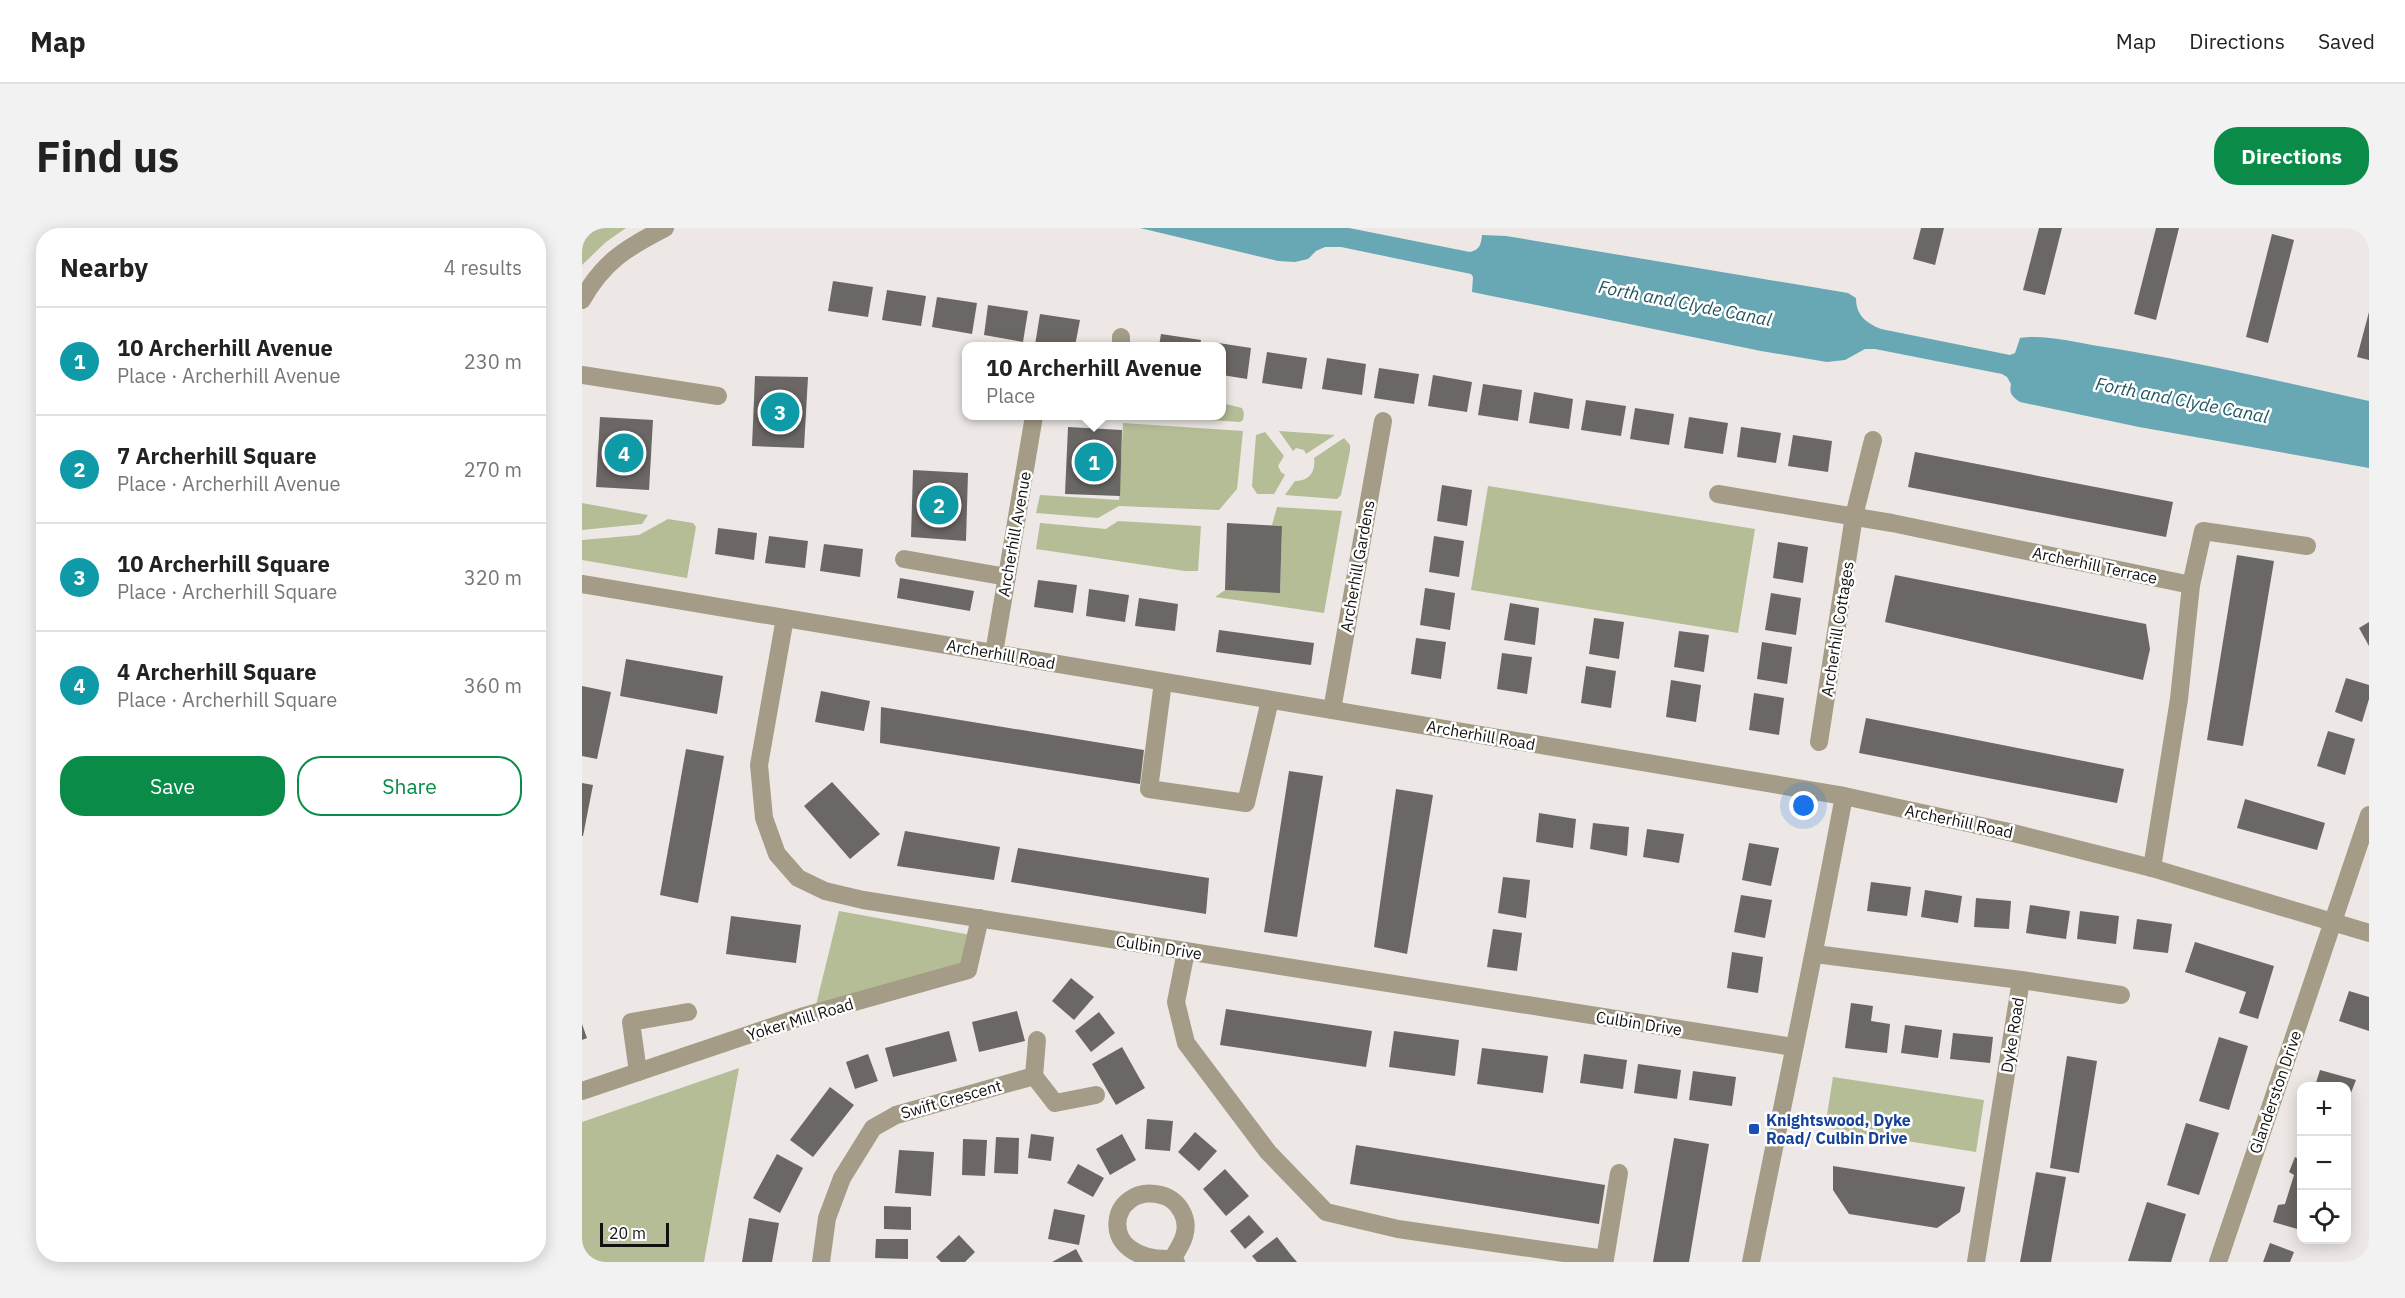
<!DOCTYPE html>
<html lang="en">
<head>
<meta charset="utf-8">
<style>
  body { margin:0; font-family:"IBM Plex Sans",sans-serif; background:#f2f2f2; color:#222 }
  .controls { position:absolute; right:18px; bottom:18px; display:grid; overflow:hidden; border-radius:12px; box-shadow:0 3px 15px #0003 }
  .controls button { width:54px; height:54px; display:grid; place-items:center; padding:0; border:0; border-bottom:2px solid #e0e0e0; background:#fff; color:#222; font:30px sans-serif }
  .scale { position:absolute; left:18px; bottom:15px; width:69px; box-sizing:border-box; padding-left:6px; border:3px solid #121110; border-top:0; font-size:16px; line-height:21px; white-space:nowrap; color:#121110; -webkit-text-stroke:4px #fff; paint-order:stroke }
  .you { position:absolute; left:1222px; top:578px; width:21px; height:21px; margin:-15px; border:4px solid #fff; border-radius:50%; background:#1a73e8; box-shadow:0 0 0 9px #1a73e833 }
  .badge { display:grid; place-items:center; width:39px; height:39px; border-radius:50%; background:#0a8b47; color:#fff; font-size:20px; font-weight:700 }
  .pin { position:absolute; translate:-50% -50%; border:3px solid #fff; box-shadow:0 2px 6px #0006 }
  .popup { position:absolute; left:380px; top:114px; width:264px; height:78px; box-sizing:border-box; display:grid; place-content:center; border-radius:12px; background:#fff; filter:drop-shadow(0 2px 4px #0005); font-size:20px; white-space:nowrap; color:#767676 }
  .popup b { font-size:22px; color:#222 }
  .popup::after { content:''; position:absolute; left:50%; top:100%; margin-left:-12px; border:12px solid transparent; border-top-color:#fff }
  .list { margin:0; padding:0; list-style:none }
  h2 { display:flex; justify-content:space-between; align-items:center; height:78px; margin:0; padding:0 24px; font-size:26px }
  h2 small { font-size:20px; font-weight:400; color:#767676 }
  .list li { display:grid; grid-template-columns:39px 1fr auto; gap:18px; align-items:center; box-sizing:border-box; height:108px; padding:0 24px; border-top:2px solid #e0e0e0 }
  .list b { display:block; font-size:22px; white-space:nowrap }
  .list p { margin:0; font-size:20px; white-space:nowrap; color:#767676 }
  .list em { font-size:20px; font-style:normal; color:#767676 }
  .actions { display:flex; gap:12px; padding:18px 24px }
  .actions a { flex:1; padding:14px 0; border:2px solid #0a8b47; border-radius:24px; text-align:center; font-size:21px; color:#0a8b47 }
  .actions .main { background:#0a8b47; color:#fff }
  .icon { flex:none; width:33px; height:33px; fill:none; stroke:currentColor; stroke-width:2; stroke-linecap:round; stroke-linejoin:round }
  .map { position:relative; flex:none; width:1787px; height:1034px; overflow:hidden; border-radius:24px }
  header { display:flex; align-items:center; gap:36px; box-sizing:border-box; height:84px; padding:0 30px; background:#fff; border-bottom:2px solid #e0e0e0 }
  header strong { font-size:28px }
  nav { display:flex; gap:33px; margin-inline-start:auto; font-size:21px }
  .intro { display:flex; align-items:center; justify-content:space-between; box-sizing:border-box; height:144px; padding:0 36px }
  h1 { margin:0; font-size:42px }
  .button { padding:15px 27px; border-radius:24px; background:#0a8b47; color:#fff; font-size:21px; font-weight:700 }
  main { display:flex; gap:36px; padding:0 36px }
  aside { flex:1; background:#fff; border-radius:24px; box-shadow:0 3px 15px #0003 }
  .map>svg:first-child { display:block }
  .green { fill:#b4bd96 }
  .water { fill:#68a8b5 }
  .building { fill:#6b6765 }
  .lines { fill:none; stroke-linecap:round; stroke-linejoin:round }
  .minor { stroke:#a59c87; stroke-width:18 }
  .transit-dot { fill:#1a4fb4; stroke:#fff; stroke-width:2 }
  .labels { text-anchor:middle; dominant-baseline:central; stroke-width:5; stroke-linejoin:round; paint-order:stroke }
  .street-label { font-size:16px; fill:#121110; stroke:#fff }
  .transit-label { font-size:16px; font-weight:bold; fill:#164399; stroke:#fff; text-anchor:start }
  .water-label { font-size:18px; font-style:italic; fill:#1f5660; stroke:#fff }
</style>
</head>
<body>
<header>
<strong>Map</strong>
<nav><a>Map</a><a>Directions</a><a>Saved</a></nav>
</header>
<div class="intro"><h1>Find us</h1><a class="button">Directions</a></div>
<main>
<aside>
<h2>Nearby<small>4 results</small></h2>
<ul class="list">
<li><span class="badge" style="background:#0f9aa8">1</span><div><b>10 Archerhill Avenue</b><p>Place · Archerhill Avenue</p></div><em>230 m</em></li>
<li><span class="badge" style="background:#0f9aa8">2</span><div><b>7 Archerhill Square</b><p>Place · Archerhill Avenue</p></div><em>270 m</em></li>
<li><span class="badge" style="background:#0f9aa8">3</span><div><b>10 Archerhill Square</b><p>Place · Archerhill Square</p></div><em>320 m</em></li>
<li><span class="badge" style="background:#0f9aa8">4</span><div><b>4 Archerhill Square</b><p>Place · Archerhill Square</p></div><em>360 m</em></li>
</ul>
<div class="actions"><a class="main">Save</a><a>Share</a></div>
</aside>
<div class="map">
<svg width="1787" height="1034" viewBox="0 0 1787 1034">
  <rect width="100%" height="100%" fill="#ede8e5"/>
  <!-- green -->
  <g class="green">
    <path d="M0,0H44L24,14L0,37Z"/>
    <path d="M640,175L660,180L662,185L661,192L658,194L566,188H640Z"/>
    <path d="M541,195L661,203L655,261L637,282L537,278L516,290L454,285L458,267L537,272Z"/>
    <path d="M697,203L753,207L724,226L722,222L714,220L711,223Z"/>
    <path d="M683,204L702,228L696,238L699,244L703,247L692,266H675L670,258L674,207Z"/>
    <path d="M762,210L768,217V223L759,267L755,271L703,267L713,253C727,253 734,244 732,230Z"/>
    <path d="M906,258L1173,301L1156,405L889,362Z"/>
    <path d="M0,275L66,287L60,296L0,302Z"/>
    <path d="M695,279L760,283L742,385L633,369L643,362L698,364L700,298L690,297Z"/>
    <path d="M86,291L111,295L114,299L105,350L0,332V312L57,307Z"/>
    <path d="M536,293L619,298L616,343H603L454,321L458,295L524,301Z"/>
    <path d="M257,683L389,707L379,737L233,781Z"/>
    <path d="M157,840L122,1034H0V894Z"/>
    <path d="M1251,849L1402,872L1394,924L1243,900Z"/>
  </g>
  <!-- water -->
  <path class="water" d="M558,0H767L888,24C898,22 899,16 900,7L924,8L1266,65L1274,70C1274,87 1284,95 1299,101L1428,127L1433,125L1438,110C1460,106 1493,114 1516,118C1607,132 1697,153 1787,173V240L1557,199L1438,174C1430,168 1427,166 1429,156L1425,149L1420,146L1293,121H1283L1263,132L1245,134L1179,123L890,64L891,49L889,46L759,19H743L734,23L726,31L713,34L696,33Z"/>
  <!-- building -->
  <g class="building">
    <path d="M1339,0H1362L1353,37L1331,31Z"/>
    <path d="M1457,0H1480L1463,67L1441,62Z"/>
    <path d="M1574,0H1597L1574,92L1552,86Z"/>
    <path d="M1690,6L1712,12L1686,115L1664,109Z"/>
    <path d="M251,53L291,59L286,89L246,83Z"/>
    <path d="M305,62L344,68L339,98L300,92Z"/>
    <path d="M355,69L395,75L390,106L350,99Z"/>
    <path d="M406,77L446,83L441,114L402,107Z"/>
    <path d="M1787,84V132L1775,129Z"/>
    <path d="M458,86L498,92L493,118L453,117Z"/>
    <path d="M579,106L619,112L618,118H577Z"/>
    <path d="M630,114L669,120L665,151L640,147V118H629Z"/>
    <path d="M685,124L725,130L720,161L680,155Z"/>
    <path d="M745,130L784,136L780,167L740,161Z"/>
    <path d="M797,140L837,146L832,176L792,170Z"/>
    <path d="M851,147L890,154L885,184L846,178Z"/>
    <path d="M173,148L226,149L222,220L170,218Z"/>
    <path d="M901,156L940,162L936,193L896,187Z"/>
    <path d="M952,164L991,171L987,201L947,195Z"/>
    <path d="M1004,172L1044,178L1039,208L999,202Z"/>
    <path d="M1053,180L1092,186L1087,217L1048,211Z"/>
    <path d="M18,189L71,192L67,262L14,259Z"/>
    <path d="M1107,189L1146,195L1141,226L1102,220Z"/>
    <path d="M486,199L540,202L538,268L483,266Z"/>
    <path d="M1159,199L1199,205L1194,235L1155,229Z"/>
    <path d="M1211,207L1250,213L1246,244L1206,238Z"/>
    <path d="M1333,224L1591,274L1584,309L1326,259Z"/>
    <path d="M331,242L386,245L384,313L329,309Z"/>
    <path d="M860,257L890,262L885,298L855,293Z"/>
    <path d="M645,295L700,298L698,365L643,362Z"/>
    <path d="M136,300L175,305L172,332L133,326Z"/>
    <path d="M187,308L226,313L223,340L183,335Z"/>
    <path d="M852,308L882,313L877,349L847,344Z"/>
    <path d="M1196,314L1226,319L1221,355L1191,350Z"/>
    <path d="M242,316L281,321L278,349L238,343Z"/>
    <path d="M1655,327L1692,333L1661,518L1625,512Z"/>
    <path d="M1313,347L1564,396L1568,421L1561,452L1303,394Z"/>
    <path d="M318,350L392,363L388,383L315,370Z"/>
    <path d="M456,352L495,357L491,385L452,379Z"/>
    <path d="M843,360L873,365L868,402L838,397Z"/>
    <path d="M507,361L547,367L543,394L504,388Z"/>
    <path d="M1189,365L1219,370L1214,407L1183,402Z"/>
    <path d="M557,370L596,376L593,403L553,398Z"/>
    <path d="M928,375L957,380L953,417L922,412Z"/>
    <path d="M1012,390L1042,394L1037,431L1007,426Z"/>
    <path d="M1787,394V418L1777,400Z"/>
    <path d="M637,402L732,415L729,437L634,424Z"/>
    <path d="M1097,403L1127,407L1122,444L1092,439Z"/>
    <path d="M834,410L864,414L859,451L829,446Z"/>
    <path d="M1180,414L1210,419L1205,456L1175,451Z"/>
    <path d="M920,425L950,429L945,466L915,461Z"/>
    <path d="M44,431L141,448L135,486L38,468Z"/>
    <path d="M1004,438L1034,443L1029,480L999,475Z"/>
    <path d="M1764,450L1787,457V471L1780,494L1753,484Z"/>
    <path d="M1089,452L1119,457L1114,494L1084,489Z"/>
    <path d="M0,458L29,464L15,531L0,528Z"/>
    <path d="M239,463L288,473L282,503L233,494Z"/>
    <path d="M1172,465L1202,470L1197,507L1167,502Z"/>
    <path d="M299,479L562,522L558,556L298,515Z"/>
    <path d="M1284,490L1542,541L1535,575L1277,525Z"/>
    <path d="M1746,503L1773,511L1763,547L1735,538Z"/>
    <path d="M104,521L142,528L116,675L78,667Z"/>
    <path d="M707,543L741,548L715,709L682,704Z"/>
    <path d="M250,554L298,606L268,631L222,578Z"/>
    <path d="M0,555L11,557L1,608H0Z"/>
    <path d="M814,561L851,567L825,726L792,719Z"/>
    <path d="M1663,571L1743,595L1735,622L1655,600Z"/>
    <path d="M957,585L994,591L991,620L954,614Z"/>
    <path d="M1011,595L1047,599L1045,628L1008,621Z"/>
    <path d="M1065,601L1102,606L1097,635L1061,629Z"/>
    <path d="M323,603L418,619L412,652L315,638Z"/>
    <path d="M1167,615L1197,620L1189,658L1160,652Z"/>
    <path d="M436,620L627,650L624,686L429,654Z"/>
    <path d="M921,649L948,652L944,690L916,685Z"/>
    <path d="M1289,654L1329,659L1325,688L1285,683Z"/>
    <path d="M1343,662L1380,668L1376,695L1339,689Z"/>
    <path d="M1159,667L1190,672L1183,710L1152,704Z"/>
    <path d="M1394,670L1429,673L1427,701L1392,699Z"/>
    <path d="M1448,677L1488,683L1484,711L1444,705Z"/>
    <path d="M1498,683L1537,688L1534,716L1495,711Z"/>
    <path d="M149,688L219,697L214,735L144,726Z"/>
    <path d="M1555,691L1590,696L1586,725L1551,721Z"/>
    <path d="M911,701L940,705L935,743L905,739Z"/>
    <path d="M1613,714L1692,738L1676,791L1657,785L1664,764L1603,744Z"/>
    <path d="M1150,724L1181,729L1176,765L1145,760Z"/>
    <path d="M489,750L512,769L492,792L470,773Z"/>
    <path d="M1767,763L1787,769V803L1757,793Z"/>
    <path d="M1269,775L1291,778L1289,793L1308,796L1305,825L1263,820Z"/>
    <path d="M644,781L790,803L784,839L638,817Z"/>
    <path d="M435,783L443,813L397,824L390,794Z"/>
    <path d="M517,784L533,805L509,824L493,803Z"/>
    <path d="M0,796L5,810L0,812Z"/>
    <path d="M1323,797L1360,802L1356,830L1319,825Z"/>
    <path d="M367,803L375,833L311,849L303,820Z"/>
    <path d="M812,803L877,812L873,848L807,839Z"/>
    <path d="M1371,805L1411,809L1408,835L1368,831Z"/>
    <path d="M1637,809L1666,818L1647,882L1617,873Z"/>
    <path d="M540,819L563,860L534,877L510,836Z"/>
    <path d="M900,820L966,828L961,865L895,856Z"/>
    <path d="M286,826L296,853L273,861L264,834Z"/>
    <path d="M1002,826L1045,832L1041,861L998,855Z"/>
    <path d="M1485,828L1515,833L1497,945L1468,940Z"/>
    <path d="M1056,836L1099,842L1095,871L1052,865Z"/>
    <path d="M1738,842L1774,852L1765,875L1764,858H1733Z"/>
    <path d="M1111,843L1154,849L1150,878L1107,872Z"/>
    <path d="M248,859L272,877L231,929L208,912Z"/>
    <path d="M565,891L591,893L588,923L563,921Z"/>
    <path d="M1604,895L1637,905L1617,967L1585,957Z"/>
    <path d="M613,904L635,923L617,943L596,924Z"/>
    <path d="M449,906L472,909L469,933L446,930Z"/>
    <path d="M540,906L554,932L528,947L514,921Z"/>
    <path d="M414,909L437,910L436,946L412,945Z"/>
    <path d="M1092,910L1127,916L1107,1034H1071Z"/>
    <path d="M381,911L405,912L403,948L380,947Z"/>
    <path d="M774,917L1023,957L1017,996L768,956Z"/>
    <path d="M317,922L352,924L349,968L313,965Z"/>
    <path d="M195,926L221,940L198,985L171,970Z"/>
    <path d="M1713,929L1719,932V1002L1691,994L1696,977L1703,976L1712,947L1707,944Z"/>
    <path d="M496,936L522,950L511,969L485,955Z"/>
    <path d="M1251,938L1383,959L1378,984L1355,1000L1267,986L1251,962Z"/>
    <path d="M643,941L667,968L644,988L621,961Z"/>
    <path d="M1454,944L1484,949L1469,1034H1438Z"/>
    <path d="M1565,974L1604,986L1589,1034L1546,1033Z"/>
    <path d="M302,978L329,979V1002L302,1001Z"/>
    <path d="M472,981L503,987L497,1017L466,1011Z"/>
    <path d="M667,987L682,1004L663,1021L648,1003Z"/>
    <path d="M167,990L197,995L190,1034H160Z"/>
    <path d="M377,1007L393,1024L383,1034H359L354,1029Z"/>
    <path d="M695,1009L709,1027L715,1034H675L670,1028Z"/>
    <path d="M294,1011H326V1031L293,1030Z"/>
    <path d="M1688,1015L1712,1024L1708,1034H1681Z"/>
    <path d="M494,1021L501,1034H470Z"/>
  </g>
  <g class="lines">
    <!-- minor -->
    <g class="minor">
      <path d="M0,72C21,34 44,20 83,0"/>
      <path d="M539,118V109"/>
      <path d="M0,147L136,168"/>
      <path d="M1136,266L1310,295L1609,357L1597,471L1570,640"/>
      <path d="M322,331L425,349"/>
      <path d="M0,356L1262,568L1427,604L1570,640L1787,705"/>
      <path d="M1609,357L1621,303L1725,318"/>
      <path d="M203,390L177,537L182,590L195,626L216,650L243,663L281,672L1211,819"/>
      <path d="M412,425L452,188"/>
      <path d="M581,454L567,561L664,575L688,472"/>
      <path d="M750,482L801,193"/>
      <path d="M1237,514L1272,288L1291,212"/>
      <path d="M604,723L594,774L604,815L686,924L744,984L816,1001L1023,1031L1037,945"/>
      <path d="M1233,726L1439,752L1394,1034"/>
      <path d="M1439,752L1539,767"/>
      <path d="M455,812L452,848L473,875L514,867"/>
      <path d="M56,844L49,794L106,784"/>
      <path d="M0,863L219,789L386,742L398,690"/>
      <path d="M590,1031C600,1016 609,1001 600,984C596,976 588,969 579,967C527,954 511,1034 590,1031L594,1034"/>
      <path d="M239,1034L245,990L260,950L291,900L314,887L452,848"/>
      <path d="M1169,1034C1200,879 1233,724 1262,568"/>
      <path d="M1636,1034L1787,587"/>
    </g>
  </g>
  <!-- markers -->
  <rect class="transit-dot" x="1166" y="895" width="12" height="12" rx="3"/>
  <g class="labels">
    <!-- street labels -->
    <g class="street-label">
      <text transform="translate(432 306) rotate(-80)">Archerhill Avenue</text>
      <text transform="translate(1513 337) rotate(12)">Archerhill Terrace</text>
      <text transform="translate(775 338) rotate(-80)">Archerhill Gardens</text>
      <text transform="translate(1255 401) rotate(-81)">Archerhill Cottages</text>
      <text transform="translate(419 426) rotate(10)">Archerhill Road</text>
      <text transform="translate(899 507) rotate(10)">Archerhill Road</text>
      <text transform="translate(1377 593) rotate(12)">Archerhill Road</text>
      <text transform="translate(577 719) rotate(9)">Culbin Drive</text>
      <text transform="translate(218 791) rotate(-17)">Yoker Mill Road</text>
      <text transform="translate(1057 795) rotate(9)">Culbin Drive</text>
      <text transform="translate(1430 807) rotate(-81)">Dyke Road</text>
      <text transform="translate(1693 864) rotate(-71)">Glanderston Drive</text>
      <text transform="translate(369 871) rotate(-16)">Swift Crescent</text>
    </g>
    <!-- transit labels -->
    <g class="transit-label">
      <text x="1184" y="892">Knightswood, Dyke<tspan x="1184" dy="18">Road/ Culbin Drive</tspan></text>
    </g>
    <!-- water labels -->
    <g class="water-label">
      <text transform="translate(1103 75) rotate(11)">Forth and Clyde Canal</text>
      <text transform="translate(1600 172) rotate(11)">Forth and Clyde Canal</text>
    </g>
  </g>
</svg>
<div class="controls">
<button>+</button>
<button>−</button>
<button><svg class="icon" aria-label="locate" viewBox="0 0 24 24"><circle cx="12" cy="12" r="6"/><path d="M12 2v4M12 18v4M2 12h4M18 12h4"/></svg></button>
</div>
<div class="scale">20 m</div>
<div class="you"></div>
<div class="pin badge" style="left:512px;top:234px;background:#0f9aa8">1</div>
<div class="popup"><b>10 Archerhill Avenue</b>Place</div>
<div class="pin badge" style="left:357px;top:277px;background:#0f9aa8">2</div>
<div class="pin badge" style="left:198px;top:184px;background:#0f9aa8">3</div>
<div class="pin badge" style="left:42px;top:225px;background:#0f9aa8">4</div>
</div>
</main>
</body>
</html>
